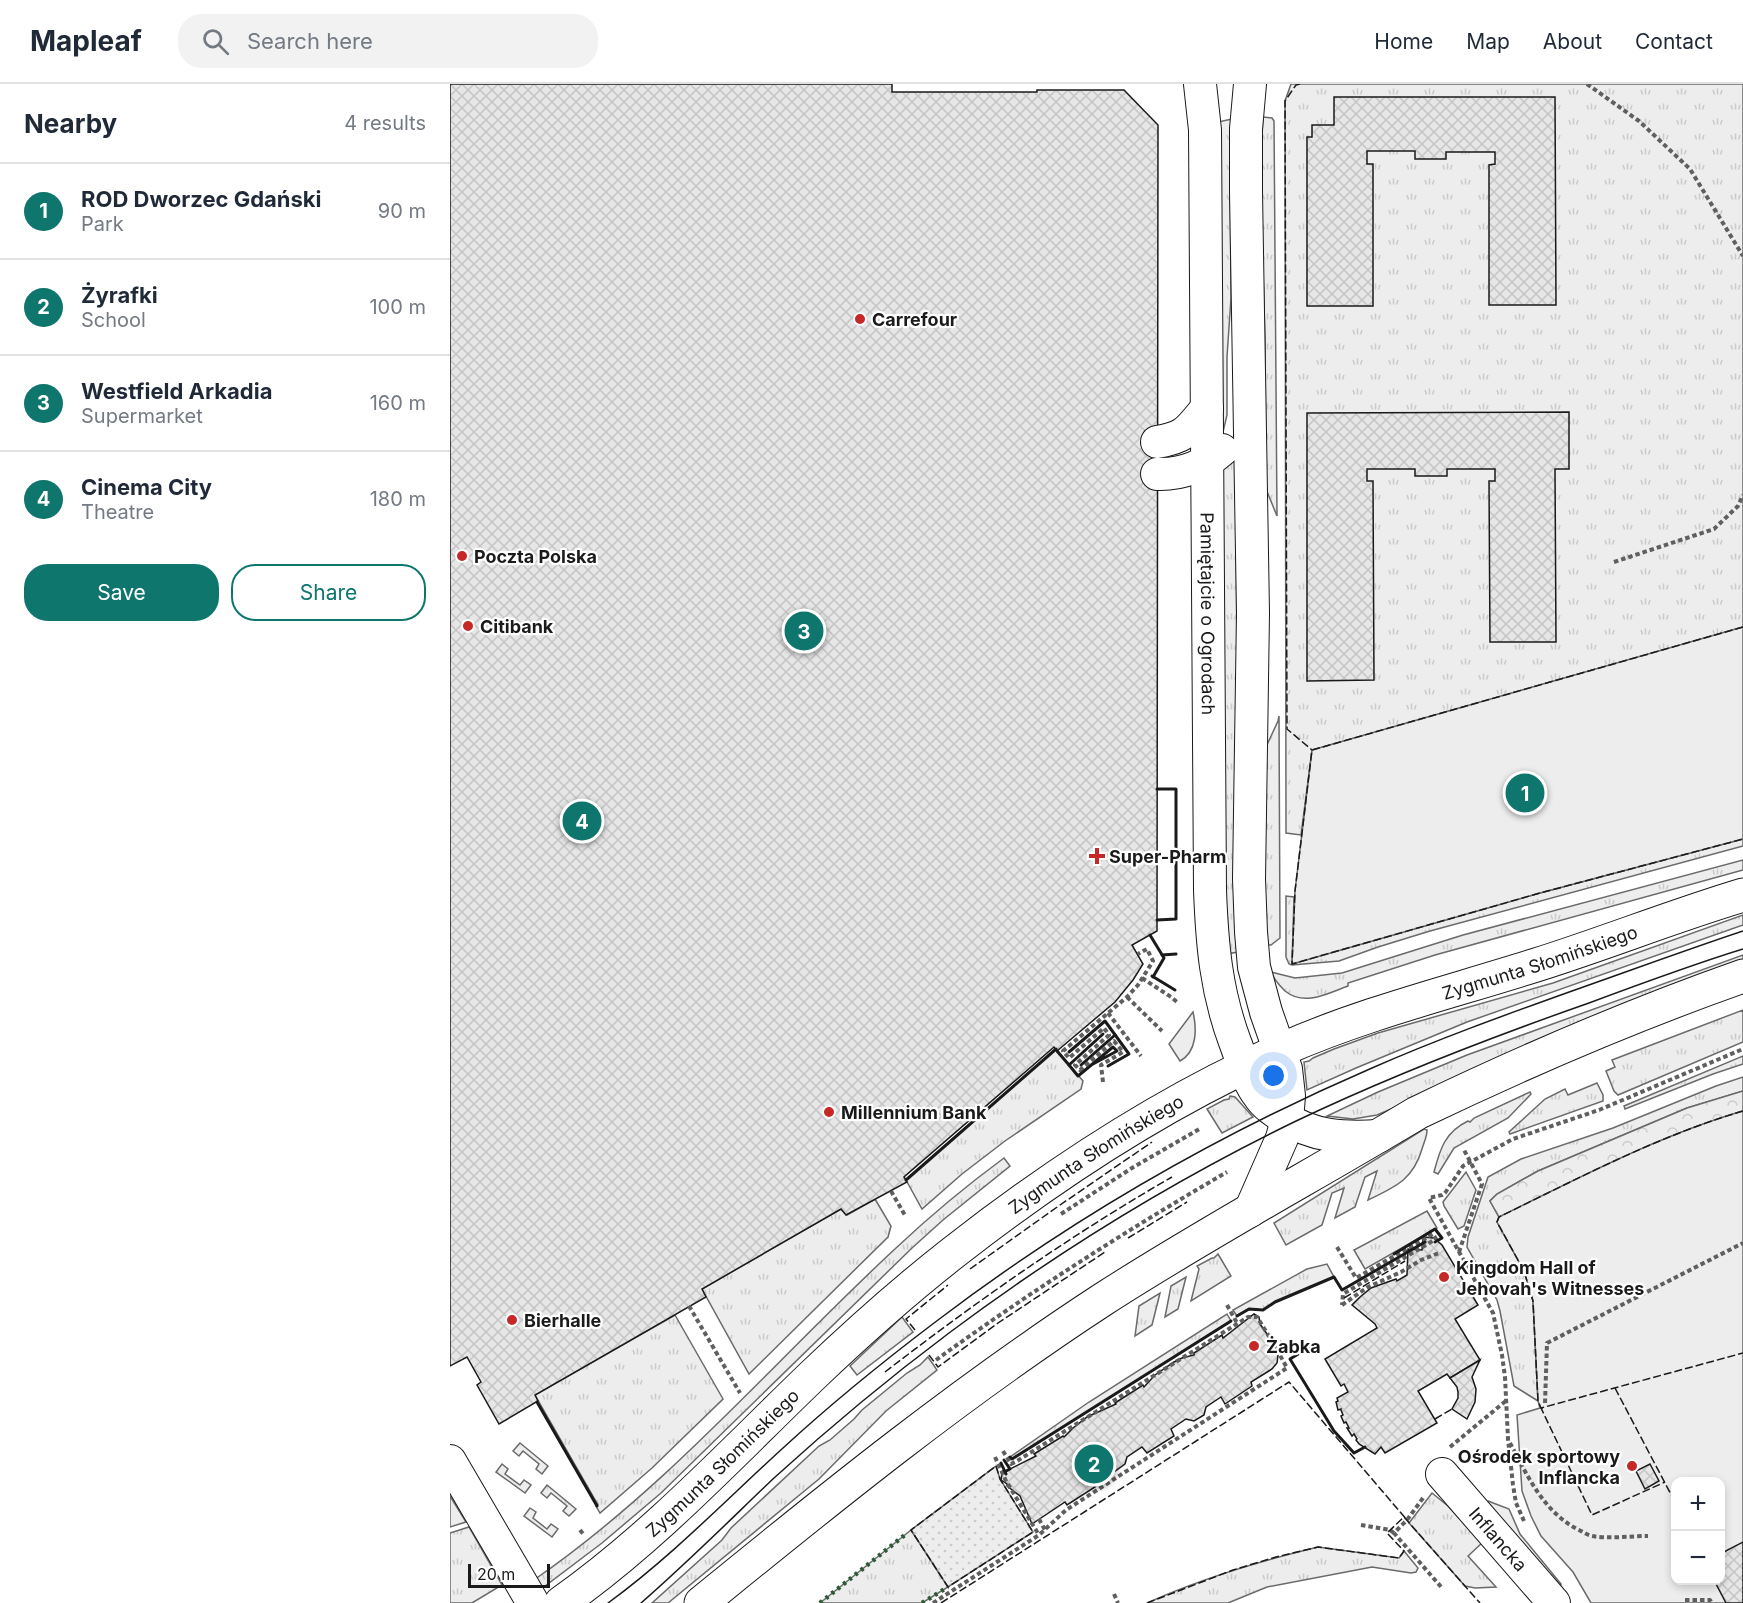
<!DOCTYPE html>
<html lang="en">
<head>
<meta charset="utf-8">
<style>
  body { margin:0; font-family:Inter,sans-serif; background:#f2f2f3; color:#1f2937 }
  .controls { position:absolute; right:18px; bottom:18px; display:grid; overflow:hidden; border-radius:12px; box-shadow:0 3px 9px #0003 }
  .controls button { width:54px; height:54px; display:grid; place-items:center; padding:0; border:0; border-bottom:2px solid #e0e1e3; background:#fff; color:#1f2937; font:30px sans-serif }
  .scale { position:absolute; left:18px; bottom:15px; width:82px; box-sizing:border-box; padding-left:6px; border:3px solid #1a1a1a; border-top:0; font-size:16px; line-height:21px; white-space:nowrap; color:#1a1a1a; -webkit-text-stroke:4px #fff; paint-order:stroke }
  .you { position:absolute; left:824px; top:992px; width:21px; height:21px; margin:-15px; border:4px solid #fff; border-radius:50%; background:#1a73e8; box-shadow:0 0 0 9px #1a73e833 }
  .badge { display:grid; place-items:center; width:39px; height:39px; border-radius:50%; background:#0f766e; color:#fff; font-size:20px; font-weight:700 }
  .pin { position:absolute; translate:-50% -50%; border:3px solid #fff; box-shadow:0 2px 6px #0006 }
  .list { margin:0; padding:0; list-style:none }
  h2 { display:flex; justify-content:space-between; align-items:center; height:78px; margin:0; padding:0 24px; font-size:26px }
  h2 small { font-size:20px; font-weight:400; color:#747a83 }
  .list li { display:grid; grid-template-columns:39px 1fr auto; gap:18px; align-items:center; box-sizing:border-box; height:96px; padding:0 24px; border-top:2px solid #e0e1e3 }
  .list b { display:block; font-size:22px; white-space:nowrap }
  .list p { margin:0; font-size:20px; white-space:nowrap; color:#747a83 }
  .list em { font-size:20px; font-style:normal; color:#747a83 }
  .actions { display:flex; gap:12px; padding:18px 24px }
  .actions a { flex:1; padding:14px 0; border:2px solid #0f766e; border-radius:24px; text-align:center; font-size:21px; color:#0f766e }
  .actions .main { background:#0f766e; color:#fff }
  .icon { flex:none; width:33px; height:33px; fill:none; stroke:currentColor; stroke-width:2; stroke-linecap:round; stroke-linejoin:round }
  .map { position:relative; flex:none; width:1293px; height:1519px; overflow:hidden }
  header { display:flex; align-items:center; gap:36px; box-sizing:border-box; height:84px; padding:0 30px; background:#fff; border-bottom:2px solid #e0e1e3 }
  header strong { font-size:28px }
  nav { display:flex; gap:33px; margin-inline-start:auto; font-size:21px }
  .search { width:420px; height:54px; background:#f2f2f3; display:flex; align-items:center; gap:15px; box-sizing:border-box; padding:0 21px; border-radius:24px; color:#747a83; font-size:22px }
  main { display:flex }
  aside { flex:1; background:#fff }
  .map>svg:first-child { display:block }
  .grass { fill:url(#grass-tufts); stroke:#6a6a6a; stroke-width:1.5 }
  .forest { fill:url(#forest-crowns); stroke:#6a6a6a; stroke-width:1.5 }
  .park { fill:url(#park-dots); stroke:#6a6a6a; stroke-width:1.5 }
  .garden { fill:#ededed; stroke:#6a6a6a; stroke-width:1.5; fill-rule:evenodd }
  .building { fill:url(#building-cross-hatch); stroke:#1a1a1a; stroke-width:1.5 }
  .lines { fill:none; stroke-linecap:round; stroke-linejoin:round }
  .minor-casing { stroke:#1a1a1a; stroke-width:34 }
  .major-casing { stroke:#1a1a1a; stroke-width:35 }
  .path { stroke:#5f5f5f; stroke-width:4; stroke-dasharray:4.5 3; stroke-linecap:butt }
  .minor { stroke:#fff; stroke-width:32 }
  .major { stroke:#fff; stroke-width:33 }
  .tram { stroke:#1a1a1a; stroke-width:1.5 }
  .hedge { stroke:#2b5a34; stroke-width:4.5; stroke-dasharray:3 4.5; stroke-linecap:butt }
  .fence { stroke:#1a1a1a; stroke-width:1.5; stroke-dasharray:8 3; stroke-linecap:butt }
  .wall { stroke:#1a1a1a; stroke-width:3 }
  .poi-dot { fill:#c62828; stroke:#fff; stroke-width:2 }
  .labels { text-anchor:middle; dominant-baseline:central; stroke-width:4.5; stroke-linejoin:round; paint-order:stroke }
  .poi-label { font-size:18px; font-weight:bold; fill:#1a1a1a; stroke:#fff; text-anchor:start }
  .street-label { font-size:18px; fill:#1a1a1a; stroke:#fff }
</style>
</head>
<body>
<header>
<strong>Mapleaf</strong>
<div class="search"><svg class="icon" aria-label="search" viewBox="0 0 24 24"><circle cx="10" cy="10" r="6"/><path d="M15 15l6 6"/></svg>Search here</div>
<nav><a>Home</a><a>Map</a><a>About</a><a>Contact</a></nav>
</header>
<main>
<aside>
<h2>Nearby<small>4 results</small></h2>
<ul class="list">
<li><span class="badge">1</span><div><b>ROD Dworzec Gdański</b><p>Park</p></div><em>90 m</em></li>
<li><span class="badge">2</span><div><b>Żyrafki</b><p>School</p></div><em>100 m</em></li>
<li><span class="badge">3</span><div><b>Westfield Arkadia</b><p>Supermarket</p></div><em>160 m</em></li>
<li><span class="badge">4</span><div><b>Cinema City</b><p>Theatre</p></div><em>180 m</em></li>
</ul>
<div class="actions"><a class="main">Save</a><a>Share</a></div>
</aside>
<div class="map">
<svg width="1293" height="1519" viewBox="0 0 1293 1519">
  <defs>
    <pattern id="grass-tufts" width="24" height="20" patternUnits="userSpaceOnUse" patternTransform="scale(1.5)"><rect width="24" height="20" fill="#ededed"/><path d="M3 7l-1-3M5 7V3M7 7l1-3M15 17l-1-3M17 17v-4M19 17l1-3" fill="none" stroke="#cbcbcb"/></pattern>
    <pattern id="forest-crowns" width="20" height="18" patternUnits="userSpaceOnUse" patternTransform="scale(1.5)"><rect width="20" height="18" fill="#ededed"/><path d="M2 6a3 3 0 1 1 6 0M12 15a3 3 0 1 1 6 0" fill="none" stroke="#cbcbcb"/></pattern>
    <pattern id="park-dots" width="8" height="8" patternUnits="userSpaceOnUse" patternTransform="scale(1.5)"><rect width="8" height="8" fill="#ededed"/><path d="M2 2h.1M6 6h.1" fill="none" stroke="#cbcbcb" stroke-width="1.8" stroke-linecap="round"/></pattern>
    <pattern id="building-cross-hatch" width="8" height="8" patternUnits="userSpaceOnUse" patternTransform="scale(1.5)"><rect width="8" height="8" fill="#e6e6e6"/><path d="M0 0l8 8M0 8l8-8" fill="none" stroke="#c5c5c5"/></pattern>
  </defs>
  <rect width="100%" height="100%" fill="#fff"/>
  <!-- grass -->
  <g class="grass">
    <path d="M841,0H1293V543L862,666L851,751L836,749L835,17Z"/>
    <path d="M813,33L822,34L824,37L827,432L816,405L815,253L810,90Z"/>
    <path d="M782,35L780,70L781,214L777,273V331L773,348L768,38Z"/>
    <path d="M786,374L788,868L776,870L771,384Z"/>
    <path d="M829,632L830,854L821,861H815L814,825L816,663L828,637Z"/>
    <path d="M1293,755V762L980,847L928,863L889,877L842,881L839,880L836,873V812L844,813L842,880L1090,809Z"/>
    <path d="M1293,776V786L985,871L898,899V902C878,909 855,923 835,907C829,901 824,896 821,888L845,894L892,889L1013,851Z"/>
    <path d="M1293,831V841L1017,938L906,984L857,1006L854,978L859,977L863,974L884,965L928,949L1103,899Z"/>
    <path d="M1293,871V876L927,1031L903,1035L877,1032L928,1008L1017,971Z"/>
    <path d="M1293,926V958L1168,1011L1164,1007L1156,987L1165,983L1162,976Z"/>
    <path d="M606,965L633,997L631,1005L555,1057L512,1090L472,1125L456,1096Z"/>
    <path d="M1293,972V980L1263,990L1175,1025L1174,1022Z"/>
    <path d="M1293,993V1007L1237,1024L1088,1087L1047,1110L1040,1117L1049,1133L1047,1138L1074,1187L1083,1217L1088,1317L1064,1302L1050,1227L1047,1216L1017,1163L1018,1153L1038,1093L1071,1075L1163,1044L1266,1002Z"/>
    <path d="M1147,999L1153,1011V1017L1060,1050L1059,1048L1095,1015L1115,1005L1118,1011Z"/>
    <path d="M1080,1008L1081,1010L1058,1034L1004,1064L988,1090L984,1088C990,1065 995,1048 1018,1037L1020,1038L1024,1034Z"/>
    <path d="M780,1012L785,1013L803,1033L772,1049L757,1025L774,1016L779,1015Z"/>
    <path d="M974,1045L977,1046C977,1053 974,1058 972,1065C963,1096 945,1103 918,1116L927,1087L915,1093L905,1123L885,1134L894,1104L882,1109L872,1141L836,1161L824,1139Z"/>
    <path d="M554,1074L560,1082L493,1136L462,1164L211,1409L152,1459L95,1502L89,1505L81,1498C218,1404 325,1276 446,1164C480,1132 516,1102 554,1074Z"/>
    <path d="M1016,1088L1026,1106L1014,1142L1008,1145L994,1122L993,1118Z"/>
    <path d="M425,1115L441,1142L438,1153L299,1290L252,1205L391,1125L397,1131Z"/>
    <path d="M977,1127L987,1144L915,1185L904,1166Z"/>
    <path d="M768,1170L781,1192L741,1217L749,1185L747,1182L762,1174H764Z"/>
    <path d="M877,1180L884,1193L825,1218L813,1226L799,1225L787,1232L783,1226L857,1185Z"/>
    <path d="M736,1193L728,1225L715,1233L721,1202Z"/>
    <path d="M710,1209L702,1241L685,1252L689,1222Z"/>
    <path d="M777,1230L781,1237L562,1375L560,1373L639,1318Z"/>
    <path d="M225,1231L273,1315L202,1384L150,1429L146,1422L148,1421L85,1311Z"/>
    <path d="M452,1233L463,1248L407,1291L400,1282Z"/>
    <path d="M478,1273L487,1286L436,1327L369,1395L218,1519H202L272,1456L281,1444L369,1362L380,1356L404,1335L412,1326L457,1289L470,1281Z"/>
    <path d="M70,1359L98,1382L92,1390L86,1385L89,1380L73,1367L69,1372L63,1367Z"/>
    <path d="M52,1380L58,1385L55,1390L70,1401L74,1396L81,1401L75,1409L46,1388Z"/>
    <path d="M97,1401L126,1425L119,1432L113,1427L117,1422L101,1409L97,1414L91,1409Z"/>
    <path d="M982,1409L998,1422L1032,1459L1018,1472L1046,1503L1025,1504L1015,1502L959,1439Z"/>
    <path d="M0,1412L16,1438L0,1443Z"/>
    <path d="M1038,1417L1059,1425L1070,1450L1111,1500L1110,1505L1035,1420Z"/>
    <path d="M80,1424L86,1428L83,1434L97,1445L101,1440L108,1445L102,1453L74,1432Z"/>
    <path d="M19,1443L52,1501L22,1519H0V1449Z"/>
    <path d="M461,1446L498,1503L472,1519H370Z"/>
    <path d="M868,1463L949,1474L954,1467L968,1484L966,1488L961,1489L922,1483L817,1503L778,1519H697C752,1494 810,1477 868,1463Z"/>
  </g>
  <!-- forest -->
  <path class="forest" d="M1293,1007V1027C1208,1052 1129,1094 1049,1133L1040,1117L1047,1110L1088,1087L1237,1024Z"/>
  <!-- park -->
  <path class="park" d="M546,1382L550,1395L583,1448L498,1503L461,1446Z"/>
  <!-- garden -->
  <g class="garden">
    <path d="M1293,543V755L1090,809L842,880L845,807L862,666Z"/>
    <path d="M743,928C747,945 747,968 730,977L719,960Z"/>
    <path d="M1293,1027V1519H1141L1123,1488L1091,1452L1081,1432L1072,1407L1067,1331L1090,1324L1088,1317L1083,1217L1074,1187L1047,1138L1049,1133C1129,1094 1208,1052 1293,1027ZM1226,1398H1270V1496H1226Z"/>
  </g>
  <!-- building -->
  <g class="building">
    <path d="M0,0H442V8H587V6H674L708,41L707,847L682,861L693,880L683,896L665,918L607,967L604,963L454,1093L457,1098L396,1131L391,1125L252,1205L256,1213L85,1311L88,1317L49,1340L27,1301L31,1298L17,1273L0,1282Z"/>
    <path d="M884,13H1105L1106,221H1039V81L1045,80V68H996V75H965V67H917V80H923V222H857V53H862V41H884Z"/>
    <path d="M1119,328V385H1105L1106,558H1040L1039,397H1045V385H997V392H965V385H917V397H923L924,596L857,597V329Z"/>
    <path d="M973,1153L984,1154L992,1161L1028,1221L1005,1235L1030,1276L1000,1294L997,1290L968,1307L987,1339L935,1369L931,1363L925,1370L909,1360L906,1356L907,1355L904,1350L902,1352L897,1344H899L896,1338L894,1339L891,1332L893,1331L891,1326V1325L888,1326L886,1318L888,1317L887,1314L898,1308L894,1300L891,1302L875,1275L927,1244L925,1240L902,1221L910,1213L921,1204L946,1195L947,1197L957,1191L958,1165L972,1166Z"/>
    <path d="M804,1230L809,1233L810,1240L824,1260L828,1271L827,1279L822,1285L801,1298L802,1302L775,1320L771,1313L756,1323L754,1331L744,1337L736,1335L721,1345L724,1352L697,1369L692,1363L677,1373L675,1380L664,1388L656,1386L641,1396L645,1403L617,1421L615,1418L582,1440L570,1412L557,1402V1400L551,1396L552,1389L586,1372L584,1370L613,1352L614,1353L623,1344L637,1333L666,1320L665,1319L693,1301L694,1303L705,1291L724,1278L732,1274L744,1271V1269L772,1251L773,1254Z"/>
    <path d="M1030,1276L1022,1293L1026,1305L1025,1318L1017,1335L1002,1325L1008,1314V1308L1007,1303L1000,1294Z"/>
    <path d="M1200,1380L1209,1397L1195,1405L1186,1387Z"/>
    <path d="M1293,1458V1519H1276L1264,1496H1270V1470Z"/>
  </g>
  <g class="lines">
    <defs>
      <g id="minor">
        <path id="s1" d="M750,0L755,46L760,806C762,860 766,907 785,958C792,976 797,997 809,1012C815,1021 824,1027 833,1033C863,1053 894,1054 929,1052"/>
        <path d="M800,0L796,45V108L803,529L799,795L801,848L804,883L816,928L836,985L839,1012L837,1036L832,1054L800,1127"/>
        <path d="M707,358C737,353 738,346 757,324"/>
        <path d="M707,390C731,391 754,382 772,366"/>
        <path d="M0,1377L83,1519"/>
        <path id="s2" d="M992,1390L1104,1519"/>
      </g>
      <g id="major">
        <path id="s3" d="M111,1519C203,1454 280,1371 361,1293C407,1249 454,1207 504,1168C605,1089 715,1017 833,965C915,929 1001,908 1086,881C1156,859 1223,832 1293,811"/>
        <path d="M251,1519C381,1413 511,1308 652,1216C754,1150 862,1092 967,1029C1073,978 1182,931 1293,892"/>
      </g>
    </defs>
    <!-- minor casing -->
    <use href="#minor" class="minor-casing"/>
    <!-- major casing -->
    <use href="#major" class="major-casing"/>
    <!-- path -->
    <g class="path">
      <path d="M1137,0L1189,37L1240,85L1293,172"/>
      <path d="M1164,478L1264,445L1288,422L1293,411"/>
      <path d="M692,894L721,913L727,918"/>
      <path d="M677,913L712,947"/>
      <path d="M658,929L691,972"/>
      <path d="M653,998L651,981L673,968L664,957L630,986L625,981L659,951L654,944L619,974L613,967L677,913L688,901L703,877L697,865L688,870"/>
      <path d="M441,1107L456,1133"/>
      <path d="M611,1130L682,1084L751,1044"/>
      <path d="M887,1163L906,1194L983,1150L986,1155L893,1210L892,1221"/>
      <path d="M1009,1168L1032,1100L1014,1066"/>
      <path d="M777,1221L787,1239"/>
      <path d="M892,1221L918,1203L951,1188L971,1176L989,1169"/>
      <path d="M239,1222L290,1309"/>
      <path d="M486,1276C580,1208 677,1146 777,1088"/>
      <path d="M1095,1319L1097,1259L1293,1159"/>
      <path d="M1060,1359C1077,1391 1094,1429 1129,1446C1133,1448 1137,1451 1142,1452C1158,1455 1181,1452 1198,1452"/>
      <path d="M1000,1363L1057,1316"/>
      <path d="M553,1367L561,1380L567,1377L798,1233H807L825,1262"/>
      <path d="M545,1373L556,1397L589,1451"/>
      <path d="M973,1414L957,1436L944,1449L993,1505"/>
      <path d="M589,1435L595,1446"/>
      <path d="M1074,1437L1066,1419L1063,1401L1058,1355L1055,1293L1052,1271L1043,1229L979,1114L992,1111L995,1109L1013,1082L1063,1055L1149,1026L1293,965"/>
      <path d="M911,1441L940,1446L944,1449"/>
      <path d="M130,1446L134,1451"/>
      <path d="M664,1510L668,1519"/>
      <path d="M1235,1516H1260L1262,1519"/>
      <path d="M483,1519L589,1451L616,1426L837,1284L825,1262L832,1258"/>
    </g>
    <!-- minor -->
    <use href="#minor" class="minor"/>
    <!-- major -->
    <use href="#major" class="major"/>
    <!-- tram -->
    <g class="tram">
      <path d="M158,1519C221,1473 276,1416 333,1364C383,1318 435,1276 488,1236C621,1135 769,1050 922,984C988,955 1055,931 1122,907C1179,887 1236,866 1293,847"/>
      <path d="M191,1519C237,1479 280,1436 324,1394C380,1343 439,1294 499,1249C607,1168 723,1097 844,1038C940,992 1039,954 1139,919C1190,900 1241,881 1293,865"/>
    </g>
    <!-- hedge -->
    <g class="hedge">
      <path d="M370,1519L456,1450"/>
      <path d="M472,1519L498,1503"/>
    </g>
    <!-- fence -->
    <g class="fence">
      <path d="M850,0L846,1L835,17L837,645L862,666"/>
      <path d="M1293,543L862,666L845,807L842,880L1090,809L1293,755"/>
      <path d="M1293,1027C1208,1052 1129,1094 1049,1133L1047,1138L1074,1187L1083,1217L1088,1317L1091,1324L1293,1269"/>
      <path d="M678,1154L737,1118"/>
      <path d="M520,1185L610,1121L702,1058"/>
      <path d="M894,1214L955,1177"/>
      <path d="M465,1246L456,1235L498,1201"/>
      <path d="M479,1271L488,1283L548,1239L655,1168"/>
      <path d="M435,1288C527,1217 621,1151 722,1093"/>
      <path d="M1165,1304L1226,1420"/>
      <path d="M1093,1324H1091L1142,1431L1215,1398"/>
      <path d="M985,1335L1002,1325"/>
      <path d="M546,1382L550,1395L583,1448L498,1503L461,1446Z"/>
      <path d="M491,1519L839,1298L957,1436"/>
      <path d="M697,1519L783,1486L826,1473L868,1463L949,1474L954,1467L937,1449L954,1433L1030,1519"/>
    </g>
    <!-- wall -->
    <g class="wall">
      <path d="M707,705H726V835L707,836"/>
      <path d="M700,851L714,874L703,893"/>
      <path d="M712,871L726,870"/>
      <path d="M702,892L725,906"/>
      <path d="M607,967L619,981L653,950"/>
      <path d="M619,968L655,937L679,970L658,982"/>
      <path d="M619,981L628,992L663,963L667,967L643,980"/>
      <path d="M631,981L665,951"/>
      <path d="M456,1096L606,965"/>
      <path d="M944,1170L985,1145L992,1154L985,1158"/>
      <path d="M787,1232L799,1225L813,1226L825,1218L884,1193L892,1206L975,1158"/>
      <path d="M863,1261L840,1275L884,1347L904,1369L915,1363"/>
      <path d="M87,1318L147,1422"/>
      <path d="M560,1373L562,1375L781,1237"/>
      <path d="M554,1376L560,1385L556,1387"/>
      <path d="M551,1379L556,1390"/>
    </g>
  </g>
  <!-- markers -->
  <g class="poi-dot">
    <circle cx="410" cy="235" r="6"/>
    <circle cx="12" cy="472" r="6"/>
    <circle cx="18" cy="542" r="6"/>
    <path d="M644 763h6v6h6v6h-6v6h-6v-6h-6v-6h6z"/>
    <circle cx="379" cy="1028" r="6"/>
    <circle cx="994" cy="1193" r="6"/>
    <circle cx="62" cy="1236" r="6"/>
    <circle cx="804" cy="1262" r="6"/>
    <circle cx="1182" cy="1382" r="6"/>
  </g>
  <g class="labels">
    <!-- poi labels -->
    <g class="poi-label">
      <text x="422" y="235">Carrefour</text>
      <text x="24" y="472">Poczta Polska</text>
      <text x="30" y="542">Citibank</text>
      <text x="659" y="772">Super-Pharm</text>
      <text x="391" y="1028">Millennium Bank</text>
      <text x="1006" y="1183">Kingdom Hall of<tspan x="1006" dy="21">Jehovah's Witnesses</tspan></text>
      <text x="74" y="1236">Bierhalle</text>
      <text x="816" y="1262">Żabka</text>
      <text x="1170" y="1372" text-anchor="end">Ośrodek sportowy<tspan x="1170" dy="21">Inflancka</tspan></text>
    </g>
    <!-- street labels -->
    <g class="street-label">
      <text stroke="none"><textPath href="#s1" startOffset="530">Pamiętajcie o Ogrodach</textPath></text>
      <text stroke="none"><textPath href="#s3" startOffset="1186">Zygmunta Słomińskiego</textPath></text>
      <text stroke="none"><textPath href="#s3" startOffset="700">Zygmunta Słomińskiego</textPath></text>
      <text stroke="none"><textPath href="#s3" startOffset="214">Zygmunta Słomińskiego</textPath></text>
      <text stroke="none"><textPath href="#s2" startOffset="86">Inflancka</textPath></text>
    </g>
  </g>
</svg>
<div class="controls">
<button>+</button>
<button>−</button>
</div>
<div class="scale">20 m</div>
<div class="you"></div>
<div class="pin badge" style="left:1075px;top:709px">1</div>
<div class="pin badge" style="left:644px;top:1380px">2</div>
<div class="pin badge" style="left:354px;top:547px">3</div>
<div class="pin badge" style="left:132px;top:737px">4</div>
</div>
</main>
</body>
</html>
